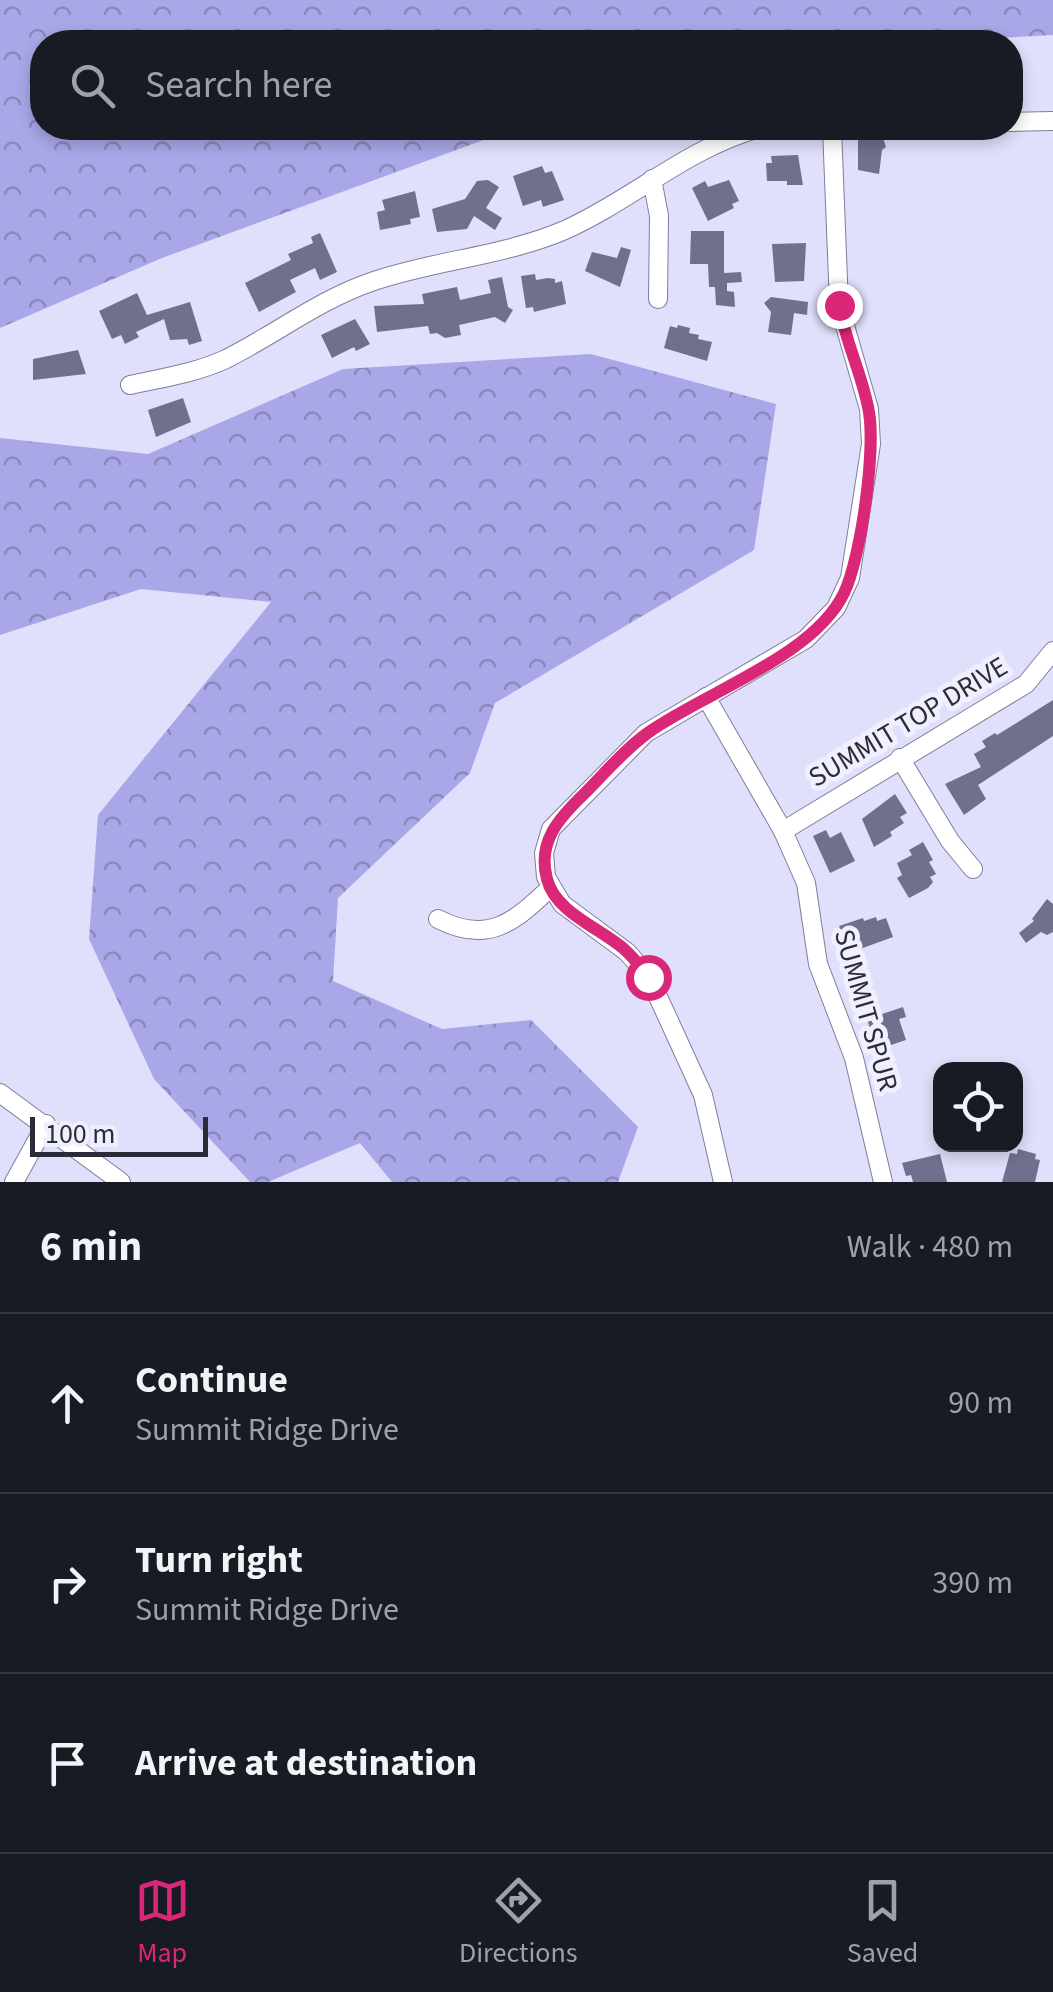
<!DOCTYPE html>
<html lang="en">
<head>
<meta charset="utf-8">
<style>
  body { margin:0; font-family:"Source Sans 3",sans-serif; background:#242831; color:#f1f3f6 }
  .controls { position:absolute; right:30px; bottom:30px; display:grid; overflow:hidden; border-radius:20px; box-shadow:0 5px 15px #0003 }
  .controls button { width:90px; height:90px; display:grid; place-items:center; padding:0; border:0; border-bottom:2px solid #363941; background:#171b24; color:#f1f3f6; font:50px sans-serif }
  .scale { position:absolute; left:30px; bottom:25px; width:178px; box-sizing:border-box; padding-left:10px; border:5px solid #2c2c39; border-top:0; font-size:28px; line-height:35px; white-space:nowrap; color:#2c2c39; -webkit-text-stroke:8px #efeffd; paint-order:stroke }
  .stop { position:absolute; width:30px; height:30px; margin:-22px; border:8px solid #db2777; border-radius:50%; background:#fff }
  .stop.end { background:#db2777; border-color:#fff; box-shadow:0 2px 10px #0008 }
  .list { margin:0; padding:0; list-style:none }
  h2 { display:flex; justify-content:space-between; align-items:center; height:130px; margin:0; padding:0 40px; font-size:42px }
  h2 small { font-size:32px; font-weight:400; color:#9ea1a6 }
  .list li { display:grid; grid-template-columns:65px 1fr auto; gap:30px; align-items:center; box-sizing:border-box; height:180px; padding:0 40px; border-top:2px solid #363941 }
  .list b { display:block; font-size:38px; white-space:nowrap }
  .list p { margin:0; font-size:32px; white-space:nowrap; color:#9ea1a6 }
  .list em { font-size:32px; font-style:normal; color:#9ea1a6 }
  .icon { flex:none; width:55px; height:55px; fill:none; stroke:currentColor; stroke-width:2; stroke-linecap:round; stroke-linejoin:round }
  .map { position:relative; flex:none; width:1053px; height:1182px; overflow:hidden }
  .search { position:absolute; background:#171b24; box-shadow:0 5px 15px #0003; left:30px; right:30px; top:30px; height:110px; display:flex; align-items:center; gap:25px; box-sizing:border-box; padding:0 35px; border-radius:40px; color:#9ea1a6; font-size:38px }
  .sheet { height:670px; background:#171b24 }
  nav { display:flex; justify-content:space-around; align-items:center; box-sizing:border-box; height:140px; border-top:2px solid #363941; background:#171b24; font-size:28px; color:#9ea1a6 }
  nav a { display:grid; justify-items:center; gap:5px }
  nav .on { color:#db2777 }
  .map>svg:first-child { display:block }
  .forest { fill:url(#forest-crowns) }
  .building { fill:#706f8e }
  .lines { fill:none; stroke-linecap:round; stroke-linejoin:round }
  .minor-casing { stroke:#7e7e9d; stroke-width:20 }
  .minor { stroke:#fff; stroke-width:18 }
  .route { stroke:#db2777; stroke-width:12 }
  .labels { text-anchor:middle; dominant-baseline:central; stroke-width:10; stroke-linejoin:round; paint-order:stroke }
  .street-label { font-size:28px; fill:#2c2c39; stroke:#efeffd }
</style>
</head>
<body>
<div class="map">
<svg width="1053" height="1182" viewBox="0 0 1053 1182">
  <defs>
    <pattern id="forest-crowns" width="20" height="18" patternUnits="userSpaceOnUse" patternTransform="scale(2.5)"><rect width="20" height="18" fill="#a9a7e8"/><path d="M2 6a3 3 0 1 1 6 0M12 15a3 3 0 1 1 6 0" fill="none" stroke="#8a88bd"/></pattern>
  </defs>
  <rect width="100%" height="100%" fill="#e0e0fc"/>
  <!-- forest -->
  <g class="forest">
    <path d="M0,0H1053V35L923,42H42V128H516L162,258L0,328Z"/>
    <path d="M591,354L776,404L754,550L495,703L470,773L338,898L333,981L442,1029L531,1020L638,1127L618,1182H392L360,1143L268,1182H250L154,1079L89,939L98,815L271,602L141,589L0,635V438L148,454L343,369Z"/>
  </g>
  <!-- building -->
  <g class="building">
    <path d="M858,137L883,138L886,147L882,150L879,174L858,170Z"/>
    <path d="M798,155L803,185H787V181H767L766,163H772L771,156Z"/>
    <path d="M542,166L545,173L552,171L564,200L543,207L541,200L523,206L513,176Z"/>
    <path d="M488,180L499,187L486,208L502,218L495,230L474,216L467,229L437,232L432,209L465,199L477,181Z"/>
    <path d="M729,180L739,201L732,204L734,208L708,221L692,188L705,181L708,187Z"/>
    <path d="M415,191L420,217L410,219L411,224L380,230L377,212L385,210L382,200Z"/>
    <path d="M691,231H724V273L741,272L742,282L727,283V291L734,292L735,307L716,305L715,287H709L708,264H690Z"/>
    <path d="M320,233L337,272L320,280L315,268L290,280L296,292L259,312L245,283L291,260L288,254L313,243L311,237Z"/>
    <path d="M806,243L804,281L775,282L772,244Z"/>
    <path d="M621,247L631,250L620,287L585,271L592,252L617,258Z"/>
    <path d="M535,274L536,280L548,278L555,279V283L562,281L566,304L534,312L533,307L526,308L521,276Z"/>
    <path d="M502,277L508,307L513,310L505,323L495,317L459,325L461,335L445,338L437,333L430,334L428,326L377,332L374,306L424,304L422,294L457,287L460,300L491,293L488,280Z"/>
    <path d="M137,293L147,315L190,302L202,341L189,345L187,339L170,340L164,319L136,332L139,337L125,344L121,335L112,339L99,311Z"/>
    <path d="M771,297L808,302L807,315L794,313L791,335L768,332L771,312L764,303Z"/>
    <path d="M355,319L370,344L356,351L354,347L332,358L321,335Z"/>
    <path d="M678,325L690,328L689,333L699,335L698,339L712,342L707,361L664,348L670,326L677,328Z"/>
    <path d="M78,350L86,374L33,380V359Z"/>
    <path d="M183,398L191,422L156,437L148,410Z"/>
    <path d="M1053,700V736L978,785L986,799L964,815L945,784L981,767L974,754L986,747L982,741L995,733L997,735Z"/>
    <path d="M895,794L907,813L900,817L904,823L890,832L892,836L874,847L862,819Z"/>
    <path d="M826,830L830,838L841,832L855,861L830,873L813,836Z"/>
    <path d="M923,842L933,860L929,862L936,874L930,877L933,882L928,888L909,898L897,878L902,875L897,863L912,855L909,850Z"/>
    <path d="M1047,899L1053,904V932L1047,935L1041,932L1026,943L1019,933L1034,921L1032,919Z"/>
    <path d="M876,917L877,921L886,918L893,937L849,953L839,926L863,918L864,921Z"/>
    <path d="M903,1007L906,1017L899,1019L906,1040L885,1047L879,1031L872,1034L867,1019Z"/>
    <path d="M1018,1149L1036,1154L1035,1159L1040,1160L1035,1182H1002L1010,1153L1017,1154Z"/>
    <path d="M940,1154L947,1182H913L911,1175L906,1176L902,1163Z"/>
  </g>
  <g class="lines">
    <defs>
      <g id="minor">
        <path d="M1010,122L1053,121"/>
        <path d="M652,179L659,216L658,299"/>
        <path d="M130,385C162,378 196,373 226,359C276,334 320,299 374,281C436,260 504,256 565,230C632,200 687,148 759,128"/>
        <path d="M706,697L783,831L806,883L818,964L854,1058L883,1182"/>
        <path d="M900,758L950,841L973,869"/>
        <path d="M783,831L1026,684L1053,651"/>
        <path d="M438,919C488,945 514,922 550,888"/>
        <path d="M0,1093L121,1182"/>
        <path d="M14,1182L46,1124"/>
        <path d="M723,1182L703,1095L649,977L627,952L562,904L546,877L544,853L551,829L646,733L806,639L836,608L850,578L871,444L869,409L839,305L832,128"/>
      </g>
    </defs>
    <!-- minor casing -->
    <use href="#minor" class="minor-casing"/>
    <!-- minor -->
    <use href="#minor" class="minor"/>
  </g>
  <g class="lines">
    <!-- route -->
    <path class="route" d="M648,977C641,967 633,957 624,949C600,928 555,912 547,879C537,842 559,818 584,794C605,773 625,749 649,732C706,692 814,656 844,593C861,558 877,445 868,407C861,372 845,340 839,305"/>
  </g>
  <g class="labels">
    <!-- street labels -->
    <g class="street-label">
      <text transform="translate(908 722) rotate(-31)">SUMMIT TOP DRIVE</text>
      <text transform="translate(866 1010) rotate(74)">SUMMIT SPUR</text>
    </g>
  </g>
</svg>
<div class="controls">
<button><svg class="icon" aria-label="locate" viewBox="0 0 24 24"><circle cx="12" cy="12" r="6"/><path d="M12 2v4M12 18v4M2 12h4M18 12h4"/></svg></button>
</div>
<div class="scale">100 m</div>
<div class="stop" style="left:648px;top:977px"></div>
<div class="stop end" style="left:839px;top:305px"></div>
<div class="search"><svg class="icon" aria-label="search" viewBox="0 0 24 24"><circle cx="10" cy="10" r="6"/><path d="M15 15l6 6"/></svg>Search here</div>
</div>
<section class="sheet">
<h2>6 min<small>Walk · 480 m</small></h2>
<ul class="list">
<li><svg class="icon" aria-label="ahead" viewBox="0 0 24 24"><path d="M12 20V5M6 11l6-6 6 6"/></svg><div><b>Continue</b><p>Summit Ridge Drive</p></div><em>90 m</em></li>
<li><svg class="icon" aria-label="right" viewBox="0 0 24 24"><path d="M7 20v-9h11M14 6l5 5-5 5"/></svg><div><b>Turn right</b><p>Summit Ridge Drive</p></div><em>390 m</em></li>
<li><svg class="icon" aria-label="arrive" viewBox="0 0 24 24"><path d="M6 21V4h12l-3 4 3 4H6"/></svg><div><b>Arrive at destination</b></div></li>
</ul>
</section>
<nav>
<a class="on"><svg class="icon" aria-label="map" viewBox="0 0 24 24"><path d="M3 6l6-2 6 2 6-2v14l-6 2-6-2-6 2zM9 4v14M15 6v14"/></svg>Map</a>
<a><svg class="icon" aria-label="directions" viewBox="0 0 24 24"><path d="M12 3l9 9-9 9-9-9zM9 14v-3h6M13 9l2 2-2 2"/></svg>Directions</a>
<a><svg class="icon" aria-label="saved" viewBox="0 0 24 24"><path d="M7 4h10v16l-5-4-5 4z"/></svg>Saved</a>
</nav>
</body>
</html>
